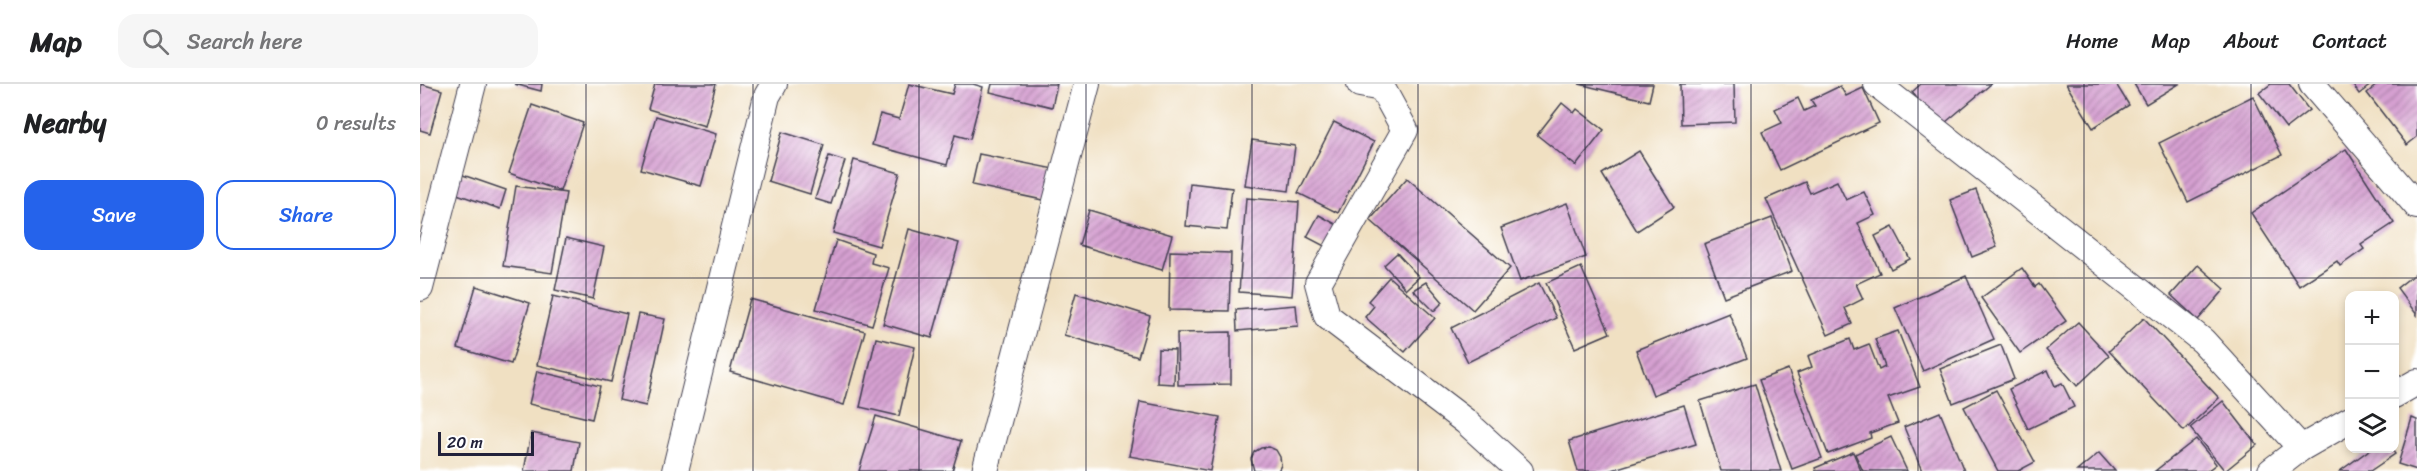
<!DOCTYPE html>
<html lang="en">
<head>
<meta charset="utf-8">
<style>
  body { margin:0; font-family:Sriracha,sans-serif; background:#f6f6f6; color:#202124 }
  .controls { position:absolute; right:18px; bottom:18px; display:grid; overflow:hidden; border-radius:12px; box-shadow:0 3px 9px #0003 }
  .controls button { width:54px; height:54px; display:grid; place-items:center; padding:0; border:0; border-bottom:2px solid #e0e0e0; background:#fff; color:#202124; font:30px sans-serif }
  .scale { position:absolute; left:18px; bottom:15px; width:96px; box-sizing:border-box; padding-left:6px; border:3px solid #22223b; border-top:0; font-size:16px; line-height:21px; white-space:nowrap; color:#22223b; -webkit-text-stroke:4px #fff; paint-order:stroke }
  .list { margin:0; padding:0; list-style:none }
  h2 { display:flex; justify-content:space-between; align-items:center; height:78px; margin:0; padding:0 24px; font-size:26px }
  h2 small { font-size:20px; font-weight:400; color:#757577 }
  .actions { display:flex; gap:12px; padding:18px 24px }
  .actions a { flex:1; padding:14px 0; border:2px solid #2563eb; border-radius:18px; text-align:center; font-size:21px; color:#2563eb }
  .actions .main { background:#2563eb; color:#fff }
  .icon { flex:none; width:33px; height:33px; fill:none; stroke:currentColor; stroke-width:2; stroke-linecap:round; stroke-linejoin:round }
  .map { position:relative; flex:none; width:1997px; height:387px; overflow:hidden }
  header { display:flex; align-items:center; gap:36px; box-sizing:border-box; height:84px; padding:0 30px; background:#fff; border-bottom:2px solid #e0e0e0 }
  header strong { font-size:28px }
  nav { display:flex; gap:33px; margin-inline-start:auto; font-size:21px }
  .search { width:420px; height:54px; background:#f6f6f6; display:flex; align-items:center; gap:15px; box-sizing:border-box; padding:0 21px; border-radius:18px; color:#757577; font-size:22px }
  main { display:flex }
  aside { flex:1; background:#fff }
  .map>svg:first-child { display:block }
  .building { fill:url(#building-hatch) }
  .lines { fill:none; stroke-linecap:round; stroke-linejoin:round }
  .street-casing { stroke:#413e4f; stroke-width:28 }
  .street { stroke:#fff; stroke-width:26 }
  .grid { fill:none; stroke:#22223b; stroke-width:1.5; stroke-opacity:0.55 }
</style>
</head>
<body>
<header>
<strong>Map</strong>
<div class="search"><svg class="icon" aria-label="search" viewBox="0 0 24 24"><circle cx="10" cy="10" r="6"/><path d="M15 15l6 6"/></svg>Search here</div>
<nav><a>Home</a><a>Map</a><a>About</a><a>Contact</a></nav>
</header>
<main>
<aside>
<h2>Nearby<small>0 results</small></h2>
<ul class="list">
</ul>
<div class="actions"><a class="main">Save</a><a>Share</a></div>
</aside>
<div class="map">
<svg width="1997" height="387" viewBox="0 0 1997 387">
  <defs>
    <pattern id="building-hatch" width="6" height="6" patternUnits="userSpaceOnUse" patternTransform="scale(1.5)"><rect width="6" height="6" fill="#d6a0d1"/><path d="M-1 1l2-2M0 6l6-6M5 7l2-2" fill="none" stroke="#ad82ab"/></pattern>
  </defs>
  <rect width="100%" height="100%" fill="#fff"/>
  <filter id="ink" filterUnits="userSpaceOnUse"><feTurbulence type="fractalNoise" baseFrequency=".0167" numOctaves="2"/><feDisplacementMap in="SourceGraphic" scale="12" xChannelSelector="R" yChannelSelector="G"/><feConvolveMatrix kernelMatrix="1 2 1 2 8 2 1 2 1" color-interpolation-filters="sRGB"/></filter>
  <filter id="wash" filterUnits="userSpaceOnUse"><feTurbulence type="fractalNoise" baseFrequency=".008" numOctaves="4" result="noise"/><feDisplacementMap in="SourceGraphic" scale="24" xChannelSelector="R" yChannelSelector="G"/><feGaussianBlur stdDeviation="1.35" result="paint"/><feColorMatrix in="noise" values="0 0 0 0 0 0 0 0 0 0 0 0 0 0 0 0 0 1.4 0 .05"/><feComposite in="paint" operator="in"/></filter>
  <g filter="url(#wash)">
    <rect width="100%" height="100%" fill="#f0e0c2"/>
    <g id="blocks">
      <!-- building -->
      <g class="building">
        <path d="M1,0L22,6L10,49L0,46Z"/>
        <path d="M94,0H122L121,7Z"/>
        <path d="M235,0H296L285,42L228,25Z"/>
        <path d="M489,0L532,10L535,0H553L563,3L550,55L535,51L527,81L452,61L460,30L479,35Z"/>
        <path d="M572,0H637L632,23L570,8Z"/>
        <path d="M1159,0H1233L1229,17Z"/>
        <path d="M1260,0H1314L1315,38L1261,40Z"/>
        <path d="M1501,0H1571L1520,43L1492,8Z"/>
        <path d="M1646,0H1696L1709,21L1673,44Z"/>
        <path d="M1714,0H1759L1726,20Z"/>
        <path d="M1851,0H1869L1889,26L1866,44L1839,9Z"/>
        <path d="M1932,0H1952L1939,10Z"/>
        <path d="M1958,0H1997V53L1987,61L1947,9Z"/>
        <path d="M1420,2L1426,12L1443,4L1459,39L1360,86L1342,48L1362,39L1355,25L1378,14L1384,27L1395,22L1391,16Z"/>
        <path d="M1833,12L1862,71L1768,118L1739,59Z"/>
        <path d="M1142,19L1154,29L1157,25L1184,46L1156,82L1117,51Z"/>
        <path d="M112,21L163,39L140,107L89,89Z"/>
        <path d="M236,32L296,50L281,102L221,85Z"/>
        <path d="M914,38L954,58L918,129L878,109Z"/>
        <path d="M362,48L404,61L390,110L348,97Z"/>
        <path d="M832,56L875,62L869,107L825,101Z"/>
        <path d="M1926,65L1974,139L1941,161L1944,165L1920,182L1917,177L1879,202L1831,129Z"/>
        <path d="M1219,67L1254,123L1217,147L1182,90Z"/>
        <path d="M559,70L639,86L632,118L552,101Z"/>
        <path d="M409,72L425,77L411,120L395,115Z"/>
        <path d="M434,76L480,89L459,162L413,149Z"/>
        <path d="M40,90L86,106L80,125L34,109Z"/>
        <path d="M987,94L1090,184L1053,226L950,136Z"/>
        <path d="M1417,97L1426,116L1444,108L1455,131L1438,139L1460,189L1436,200L1443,215L1425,224L1432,240L1408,251L1346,115L1385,98L1390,109Z"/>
        <path d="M770,99L812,104L807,146L766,142Z"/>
        <path d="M96,102L146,109L132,189L83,182Z"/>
        <path d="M1556,106L1577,163L1552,173L1530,116Z"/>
        <path d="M826,114L879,118L872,212L819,208Z"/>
        <path d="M1147,119L1166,173L1100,197L1081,144Z"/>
        <path d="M669,126L752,151L742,186L659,161Z"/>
        <path d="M899,131L921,143L910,165L887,153Z"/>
        <path d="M1352,134L1372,187L1304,213L1284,160Z"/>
        <path d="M1473,143L1490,175L1471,185L1455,152Z"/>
        <path d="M489,145L539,159L512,254L463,240Z"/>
        <path d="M146,154L184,163L173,215L135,206Z"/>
        <path d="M416,156L453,169L451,179L469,184L452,241L396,225Z"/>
        <path d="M750,167L811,169L809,227L749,226Z"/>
        <path d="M977,169L999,193L986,205L964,181Z"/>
        <path d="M1778,181L1805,205L1778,236L1751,211Z"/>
        <path d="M1161,183L1190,249L1155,264L1126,199Z"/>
        <path d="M1602,184L1615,203L1619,200L1646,237L1600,269L1561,214Z"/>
        <path d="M1997,188V231L1977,204Z"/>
        <path d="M1546,192L1574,255L1503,287L1475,224Z"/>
        <path d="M969,193L1015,234L985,268L945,233L954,222L948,217Z"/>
        <path d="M1006,198L1023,218L1014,227L993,206Z"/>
        <path d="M1119,199L1136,234L1048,278L1031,244Z"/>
        <path d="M56,202L110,219L91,280L38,264Z"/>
        <path d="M656,209L730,232L718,273L644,251Z"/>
        <path d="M133,212L207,230L191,298L117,281Z"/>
        <path d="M330,215L445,247L424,321L310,288Z"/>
        <path d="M876,221L878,242L817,247L816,226Z"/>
        <path d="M1309,229L1327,274L1233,311L1216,266Z"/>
        <path d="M218,230L245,235L226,322L199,316Z"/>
        <path d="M1724,234L1799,314L1764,347L1689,267Z"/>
        <path d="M1658,238L1689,272L1657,302L1626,266Z"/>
        <path d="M1478,247L1500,303L1468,314L1478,339L1450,349L1451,354L1408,370L1377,289L1392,283L1388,272L1430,255L1434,266L1449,260L1459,286L1465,283L1455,255Z"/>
        <path d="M811,248V300L758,301L757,249Z"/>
        <path d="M456,254L495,263L479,332L440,323Z"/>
        <path d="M1581,261L1594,295L1533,319L1520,285Z"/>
        <path d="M738,265L755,266L754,300L737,299Z"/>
        <path d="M1368,285L1402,374L1372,385L1339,296Z"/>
        <path d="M1628,286L1635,302L1642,299L1654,323L1608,345L1589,305Z"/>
        <path d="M117,287L180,302L172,335L109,320Z"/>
        <path d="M1335,300L1361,387H1301L1280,317Z"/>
        <path d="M1576,306L1615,378L1598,387H1578L1544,323Z"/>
        <path d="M1803,317L1837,361L1805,387L1770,344Z"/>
        <path d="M720,318L800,333L790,387L709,372Z"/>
        <path d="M1264,321L1276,360L1188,387H1158L1149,357Z"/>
        <path d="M1520,328L1544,387H1502L1484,343Z"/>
        <path d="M456,332L541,357L532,387H439Z"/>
        <path d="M1992,334L1997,336V386L1978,380Z"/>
        <path d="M111,349L159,358L154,387H104Z"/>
        <path d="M1471,353L1487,387H1443L1435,370Z"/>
        <path d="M1776,355L1796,380L1787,387H1735Z"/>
        <path d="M849,363L856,366L860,373L861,381L858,387H834L831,375L834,368L841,364Z"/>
        <path d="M1952,364H1971L1975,370L1950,387H1920Z"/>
        <path d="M1433,368L1441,387H1396L1395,384Z"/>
        <path d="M1679,369L1695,387H1657Z"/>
      </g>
    </g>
  </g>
  <g filter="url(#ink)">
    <use href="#blocks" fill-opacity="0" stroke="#413e4f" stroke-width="1.5"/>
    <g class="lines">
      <defs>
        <g id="street">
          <path d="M940,0L962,4L985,46L898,199L907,232L1045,337L1100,387"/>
          <path d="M1457,0L1783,257L1881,364"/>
          <path d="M1892,0L1997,122"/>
          <path d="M0,204L53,0"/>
          <path d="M1974,311L1997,298"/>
          <path d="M255,387L347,12L354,0"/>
          <path d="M565,387L667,0"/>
          <path d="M1851,387L1881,364L1930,336"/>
        </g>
      </defs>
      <!-- street casing -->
      <use href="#street" class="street-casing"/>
      <!-- street -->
      <use href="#street" class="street"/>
    </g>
  </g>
  <!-- grid -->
  <path class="grid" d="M166,0V387M333,0V387M499,0V387M666,0V387M832,0V387M998,0V387M1165,0V387M1331,0V387M1498,0V387M1664,0V387M1831,0V387M0,194H1997"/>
</svg>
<div class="controls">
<button>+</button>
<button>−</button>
<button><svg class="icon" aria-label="layers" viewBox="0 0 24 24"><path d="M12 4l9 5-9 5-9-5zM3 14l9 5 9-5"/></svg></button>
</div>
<div class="scale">20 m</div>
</div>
</main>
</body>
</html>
